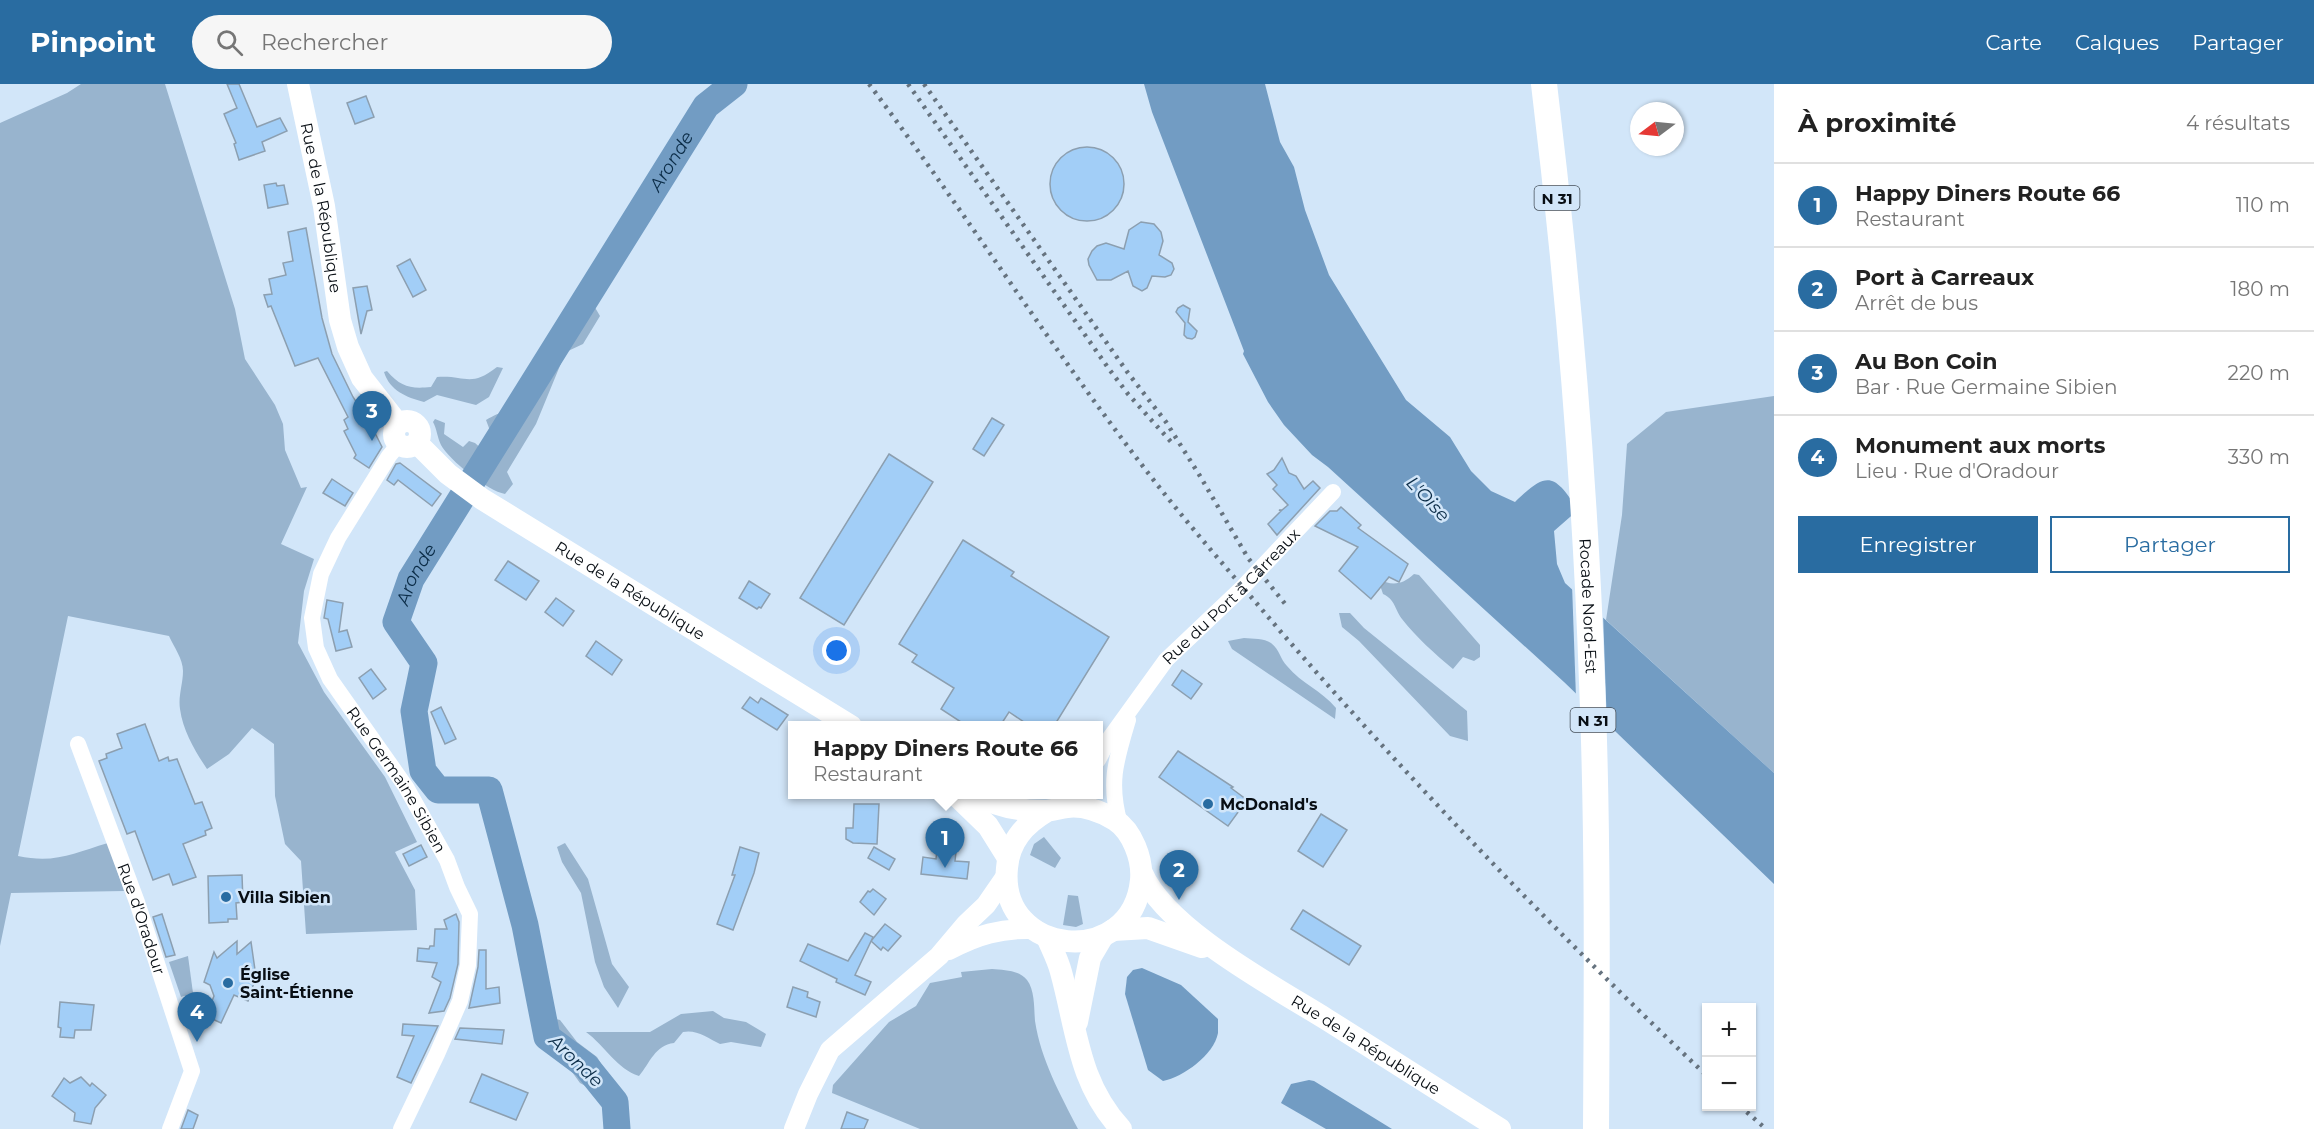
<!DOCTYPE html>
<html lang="fr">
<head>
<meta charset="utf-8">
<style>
  body { margin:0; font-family:Montserrat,sans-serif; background:#f6f6f6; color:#222 }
  .controls { position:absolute; right:18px; bottom:18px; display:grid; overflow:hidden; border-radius:0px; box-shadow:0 2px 4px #0004 }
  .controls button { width:54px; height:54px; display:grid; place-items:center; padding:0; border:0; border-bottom:2px solid #e0e0e0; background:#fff; color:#222; font:30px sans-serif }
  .compass { position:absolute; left:1630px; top:18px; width:54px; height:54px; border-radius:50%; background:#fff; box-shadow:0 2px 4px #0004; rotate:254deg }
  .you { position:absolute; left:837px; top:567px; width:21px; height:21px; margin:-15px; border:4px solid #fff; border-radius:50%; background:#1a73e8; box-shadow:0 0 0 9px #1a73e833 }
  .badge { display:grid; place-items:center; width:39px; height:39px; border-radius:50%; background:#296ca1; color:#fff; font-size:20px; font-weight:700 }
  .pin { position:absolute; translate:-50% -50px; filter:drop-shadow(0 2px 3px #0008) }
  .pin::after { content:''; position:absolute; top:32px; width:21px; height:18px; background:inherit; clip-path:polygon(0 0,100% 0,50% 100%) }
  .popup { position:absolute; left:788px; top:637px; width:315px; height:78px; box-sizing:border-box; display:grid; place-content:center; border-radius:0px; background:#fff; filter:drop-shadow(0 2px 4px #0005); font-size:20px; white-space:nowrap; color:#767676 }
  .popup b { font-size:22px; color:#222 }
  .popup::after { content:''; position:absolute; left:50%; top:100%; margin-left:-12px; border:12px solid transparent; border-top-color:#fff }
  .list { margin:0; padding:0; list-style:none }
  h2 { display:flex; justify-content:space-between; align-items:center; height:78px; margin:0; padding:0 24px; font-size:26px }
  h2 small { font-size:20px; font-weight:400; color:#767676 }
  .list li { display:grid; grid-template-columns:39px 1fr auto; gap:18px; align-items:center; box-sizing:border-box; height:84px; padding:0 24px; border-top:2px solid #e0e0e0 }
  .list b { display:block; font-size:22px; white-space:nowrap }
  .list p { margin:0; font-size:20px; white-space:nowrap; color:#767676 }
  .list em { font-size:20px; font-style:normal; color:#767676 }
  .actions { display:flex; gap:12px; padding:18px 24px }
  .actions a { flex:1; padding:14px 0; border:2px solid #296ca1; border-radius:0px; text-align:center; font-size:21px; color:#296ca1 }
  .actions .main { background:#296ca1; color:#fff }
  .icon { flex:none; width:33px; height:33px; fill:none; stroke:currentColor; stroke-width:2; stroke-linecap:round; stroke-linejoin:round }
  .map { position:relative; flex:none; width:1774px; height:1045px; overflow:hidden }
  header { display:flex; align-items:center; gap:36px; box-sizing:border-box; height:84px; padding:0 30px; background:#296ca1; color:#fff }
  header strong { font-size:28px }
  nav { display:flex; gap:33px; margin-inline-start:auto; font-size:21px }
  .search { width:420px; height:54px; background:#f6f6f6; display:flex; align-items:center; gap:15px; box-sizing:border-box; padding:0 21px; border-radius:33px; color:#767676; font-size:22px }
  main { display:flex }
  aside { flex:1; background:#fff }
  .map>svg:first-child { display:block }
  .green { fill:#98b4ce }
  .water { fill:#729cc3 }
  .pier { fill:#d2e6f9 }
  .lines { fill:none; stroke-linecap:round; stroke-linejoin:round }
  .river { stroke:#729cc3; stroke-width:27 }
  .building { fill:#a2cef7; stroke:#8c9fb0; stroke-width:1.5 }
  .minor { stroke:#fff; stroke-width:16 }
  .tertiary { stroke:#fff; stroke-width:20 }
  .secondary { stroke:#fff; stroke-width:22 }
  .primary { stroke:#fff; stroke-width:26 }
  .rail { stroke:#66737f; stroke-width:4.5; stroke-dasharray:3 6; stroke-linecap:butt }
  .poi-dot { fill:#296ca1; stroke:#d2e6f9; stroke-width:2 }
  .labels { text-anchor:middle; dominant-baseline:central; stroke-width:5; stroke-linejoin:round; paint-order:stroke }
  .shield { fill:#d2e6f9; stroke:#454f59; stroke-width:1.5 }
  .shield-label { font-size:15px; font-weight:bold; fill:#080e14 }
  .street-label { font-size:16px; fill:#080e14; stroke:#d2e6f9 }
  .poi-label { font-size:16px; font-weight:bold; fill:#080e14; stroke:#d2e6f9; text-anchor:start }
  .water-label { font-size:18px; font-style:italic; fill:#0b2c47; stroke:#d2e6f9 }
</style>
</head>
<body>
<header>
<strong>Pinpoint</strong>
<div class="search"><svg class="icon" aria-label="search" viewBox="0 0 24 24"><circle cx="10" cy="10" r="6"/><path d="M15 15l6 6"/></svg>Rechercher</div>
<nav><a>Carte</a><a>Calques</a><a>Partager</a></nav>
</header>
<main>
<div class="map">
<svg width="1774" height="1045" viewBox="0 0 1774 1045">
  <rect width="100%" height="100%" fill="#d2e6f9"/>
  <!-- green -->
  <g class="green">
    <path d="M81,0H165L235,225L245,275L275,321L283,340L285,366L301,404L307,403L281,460L314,475L304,507L298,559L324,608L385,693L417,758L395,768L415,806L417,846L306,850L301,777L285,760L275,712L274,660L252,644L229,670L207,685C195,667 183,647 180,625C178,612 183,600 183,587C183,575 174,563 169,552L68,532L18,772C55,780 74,769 108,759L124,807L11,809L0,862V39L67,9Z"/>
    <path d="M586,214L593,220L600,232L583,260L568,267L564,272L536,340L507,388L513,400L505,410C488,407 449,376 441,361C437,353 437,345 433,338L435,335L445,339L444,350L463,363L469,357L475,359L493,375C503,369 502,363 500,352L489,344L486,336C504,326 502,327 519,338L531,318L544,260L571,217Z"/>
    <path d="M497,283L503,284L489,313L476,321L437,311L424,318C406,313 390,307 384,288L387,287C401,303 410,305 431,303L437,293C466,291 470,304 497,283Z"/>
    <path d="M1774,312V689L1606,536L1622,431L1627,360L1666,328Z"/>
    <path d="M1414,490L1419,491L1480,561V573L1474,577L1463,573L1453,585C1435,570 1416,553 1402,535C1395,526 1395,515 1383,510L1378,495C1392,502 1402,501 1414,490Z"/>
    <path d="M1339,529H1350L1364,544L1467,627L1468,657L1450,652L1359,557L1342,543Z"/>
    <path d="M1244,554C1253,555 1264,554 1271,559C1280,566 1280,575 1287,582C1302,600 1321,606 1336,624L1335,635L1232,565L1228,557Z"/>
    <path d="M1044,753L1061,774L1055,784L1030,771L1034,760Z"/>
    <path d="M565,759L588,795L612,880L629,903L618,924L604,903L595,878L581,809L562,778L557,763Z"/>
    <path d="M1068,811L1078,812L1083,840L1076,843L1063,841Z"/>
    <path d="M188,872L193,909L181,913L169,878Z"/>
    <path d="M992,885C1004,886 1019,886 1027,896C1035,906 1034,925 1035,937C1041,976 1060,1010 1078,1045H920L832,1009L833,1001L889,938L916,922L930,899L962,893L961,888Z"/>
    <path d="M713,927L724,934L746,938L766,950L761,963L731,958L720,960C708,954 696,945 683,948L674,959C655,961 650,979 639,992C617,985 605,962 586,948H650L681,930Z"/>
    <path d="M556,935L560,936L577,958L597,973L606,988L604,990C599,988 559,954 556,949C554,944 554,940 556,935Z"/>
    <path d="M540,939C547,947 552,958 559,966C577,985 605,997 607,1027L593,1006L580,999L562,974L547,964L536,945V940Z"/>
  </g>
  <!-- water -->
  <g class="water">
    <path d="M1144,0H1265L1280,58L1294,83L1305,126L1329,191L1406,316L1450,353L1471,387L1491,407L1515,418C1547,387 1554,389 1578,426L1554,447L1557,480L1565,499L1774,689V800L1564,598L1328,383L1312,371L1284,341L1268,318L1243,270L1244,267L1152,28Z"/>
    <path d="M1142,884L1181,901L1218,935C1218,940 1218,945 1218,949C1214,971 1183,993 1163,997L1148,986L1125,910L1127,893L1133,886Z"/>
    <path d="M1309,996L1314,997L1392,1045H1326L1281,1019L1291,1000Z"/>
  </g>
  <!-- pier -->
  <path class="pier" d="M1572,500L1603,529L1607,643L1576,614Z"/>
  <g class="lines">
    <!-- river -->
    <path class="river" id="s1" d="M617,1045L615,1018L586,982L547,953L525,841L489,706H438L423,687L414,627L424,579L396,538L411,495L706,22L734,0"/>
  </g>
  <!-- building -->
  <g class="building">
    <path d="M227,0H239L257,43L280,34L287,47L262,58L265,67L239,76L234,60L236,59L224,30L237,24Z"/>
    <path d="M366,12L374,33L355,40L347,19Z"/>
    <circle cx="1087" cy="100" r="37"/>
    <path d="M276,99L277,102L284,101L288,120L268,124L264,101Z"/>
    <path d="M1141,138L1154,140L1161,148L1163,157L1159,171L1172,179L1174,185L1171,191L1165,193L1152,192L1147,204L1142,207L1133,202L1128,187L1111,196H1097L1089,181L1088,175L1092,167L1097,162L1106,159L1124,165L1129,146Z"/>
    <path d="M306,144L322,234L332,270L353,313L370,339L382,363L369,384L354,374L356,371L344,347L348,345L344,336L348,333L318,274L295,282L271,222L268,223L264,211L272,210L269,195L286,191L283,179L293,177L288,148Z"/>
    <path d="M410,175L426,206L413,213L397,182Z"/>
    <path d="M367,202L372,226L367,227L361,250L353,204Z"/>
    <path d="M1183,221L1190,225L1188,238L1197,247L1195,253L1192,255L1187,254L1184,251L1185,239L1176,228L1178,224Z"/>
    <path d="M992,334L1004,341L984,372L973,365Z"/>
    <path d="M889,370L933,398L844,541L800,514Z"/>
    <path d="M1282,374L1289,389L1296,392L1304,405L1313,397L1320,404L1277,451L1268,440L1281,427L1279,426H1282L1288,421L1273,405L1277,401L1267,390L1274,386Z"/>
    <path d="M400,379L441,410L432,422L398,396L394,401L387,396L396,380Z"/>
    <path d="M332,395L353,409L345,422L323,409Z"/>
    <path d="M1341,423L1361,441L1358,444L1408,480L1399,498L1389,493L1371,515L1339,487L1358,463L1315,442L1330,427H1337Z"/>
    <path d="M963,456L1014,488L1011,492L1109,553L1054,642H1030L1009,628L1000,642H967L941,625L954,604L912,578L917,571L899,560Z"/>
    <path d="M508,477L539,497L526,516L495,496Z"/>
    <path d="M749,497L770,510L761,524L759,523L757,525L739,514Z"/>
    <path d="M556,514L574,527L563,542L545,528Z"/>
    <path d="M327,516L343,519L339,548L347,546L352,563L336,567L328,535L324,534Z"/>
    <path d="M596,557L622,576L612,591L586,572Z"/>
    <path d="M371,585L386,605L373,615L359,594Z"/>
    <path d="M1182,586L1202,600L1191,615L1172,601Z"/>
    <path d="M750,613L758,619L761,614L788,631L777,646L742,624Z"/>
    <path d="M441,623L456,655L445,660L431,628Z"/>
    <path d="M145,640L159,677L168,673L169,677L177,675L195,720L202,718L212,744L205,747L206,751L183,760L196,793L173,801L169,790L153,796L135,747L127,750L99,677L107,674L106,670L122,664L117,650Z"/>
    <path d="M1178,667L1233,703L1231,704L1247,716L1228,742L1159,693Z"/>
    <path d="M854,720H879L877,760L853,759L846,755V744H853Z"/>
    <path d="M1321,730L1347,746L1323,783L1298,767Z"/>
    <path d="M939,748L958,750L955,777L969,778L967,795L921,790L923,773L936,775Z"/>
    <path d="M421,761L427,773L409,782L403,770Z"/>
    <path d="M740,763L759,769L754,789L733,846L717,840L735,791H732Z"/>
    <path d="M874,763L895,775L889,786L868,774Z"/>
    <path d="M242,791L243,818L236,819L237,835H228V838L209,839L208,792Z"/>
    <path d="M873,805L886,815L874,831L860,818L868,807L870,808Z"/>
    <path d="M1303,826L1361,862L1349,881L1291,845Z"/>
    <path d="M162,830L175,871L166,873L153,833Z"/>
    <path d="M456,830L459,838L458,880L450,914L444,927L429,929L441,898L432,893L437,879L417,877L418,864L429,865L430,862H434L435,845H447L444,836Z"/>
    <path d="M885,840L901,852L888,867L883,863L881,866L871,857Z"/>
    <path d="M865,849L873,853L855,891L871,898L865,911L836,898L837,895L800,877L808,860L848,877Z"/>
    <path d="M237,857V870L251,858L256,893L248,917L234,911L221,939L206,932L214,912L210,901L204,898L214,868L217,874Z"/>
    <path d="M479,866H486V905L499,903L500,919L469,924L478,883Z"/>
    <path d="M793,903L808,908L807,913L820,918L816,933L787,923Z"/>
    <path d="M60,918L94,921L91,946H75L74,954L60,953L61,944L58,943Z"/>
    <path d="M403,940L438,942L411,999L397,993L414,952L402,951Z"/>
    <path d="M460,944L504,946L502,960L455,955Z"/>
    <path d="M482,990L528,1009L516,1036L470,1018Z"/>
    <path d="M81,993L90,1002L92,999L106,1011L95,1024L91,1040L74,1037L75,1029L52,1012L64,994L70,999Z"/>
    <path d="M188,1026L198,1031L193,1045H181Z"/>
    <path d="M847,1028L868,1036L864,1045H841Z"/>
  </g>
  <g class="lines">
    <!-- minor -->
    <g class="minor">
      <path id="s2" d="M399,360L389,372L338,454L321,490L312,534L316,564L330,595L406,703L447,776L457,803L470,830L468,881L460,917L437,970L401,1045"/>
      <path id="s3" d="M78,660L137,818L192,987L170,1045"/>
      <path id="s4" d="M1098,676L1109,655L1166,576L1243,503L1333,408"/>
      <path d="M1120,740C1108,699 1116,676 1128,636"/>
    </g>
    <!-- tertiary -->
    <g class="tertiary">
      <path d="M949,866C977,851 1001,844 1033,845"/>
      <path d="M794,1045L808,1010L830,966L939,872L966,840L986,821L1006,792"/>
    </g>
    <!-- secondary -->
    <g class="secondary">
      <path id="s5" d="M298,0L324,122L340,236L348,263L362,294L398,340"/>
      <circle cx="407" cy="350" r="13"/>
      <path id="s6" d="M417,359L448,390L482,415L851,642"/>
      <path d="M955,710L988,742L1008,774"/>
      <path d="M974,710C996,722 1020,727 1044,727C1052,727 1059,724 1067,723C1083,721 1101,727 1115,736C1132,747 1143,775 1141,796C1132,886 998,873 1007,784C1009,757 1025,740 1047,727"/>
      <path id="s7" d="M1142,789C1166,845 1273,902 1326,935C1384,972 1442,1008 1500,1045"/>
      <path d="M1113,846L1148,844L1202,863"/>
      <path d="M1047,853C1052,865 1058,876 1061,888C1077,946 1078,998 1121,1045"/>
      <path d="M1077,938L1090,874L1103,852"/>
    </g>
    <!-- primary -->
    <path class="primary" id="s8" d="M1544,0C1568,198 1585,398 1592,598C1598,747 1597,896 1596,1045"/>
    <!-- rail -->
    <g class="rail">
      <path d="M869,0C971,136 1061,280 1167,413C1204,459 1243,503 1281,548C1416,703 1557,850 1706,991"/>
      <path d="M908,0L1109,285L1128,310L1172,359"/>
      <path d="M924,0L1128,289L1166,338L1200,392L1248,474L1286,521"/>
      <path d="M1740,1022L1766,1045"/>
    </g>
  </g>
  <!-- markers -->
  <g class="poi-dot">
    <circle cx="1208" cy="720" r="6"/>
    <circle cx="226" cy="813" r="6"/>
    <circle cx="228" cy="899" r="6"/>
  </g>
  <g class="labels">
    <!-- shield labels -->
    <g class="shield">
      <rect x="1534.5" y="102" width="45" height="24" rx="4.5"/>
      <rect x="1570.5" y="624" width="45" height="24" rx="4.5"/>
    </g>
    <g class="shield-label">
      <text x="1557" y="114">N 31</text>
      <text x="1593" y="636">N 31</text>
    </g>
    <!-- street labels -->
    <g class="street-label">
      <text stroke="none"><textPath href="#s5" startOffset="126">Rue de la République</textPath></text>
      <text stroke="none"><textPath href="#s6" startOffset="260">Rue de la République</textPath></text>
      <text stroke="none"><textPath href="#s4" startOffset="212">Rue du Port à Carreaux</textPath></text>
      <text stroke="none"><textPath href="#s8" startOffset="524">Rocade Nord-Est</textPath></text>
      <text stroke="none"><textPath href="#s2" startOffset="382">Rue Germaine Sibien</textPath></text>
      <text stroke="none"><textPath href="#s3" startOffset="186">Rue d'Oradour</textPath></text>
      <text stroke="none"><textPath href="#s7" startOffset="285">Rue de la République</textPath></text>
    </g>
    <!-- poi labels -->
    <g class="poi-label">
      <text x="1220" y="720">McDonald's</text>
      <text x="238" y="813">Villa Sibien</text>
      <text x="240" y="890">Église<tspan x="240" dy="18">Saint-Étienne</tspan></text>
    </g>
    <!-- water labels -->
    <g class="water-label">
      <text stroke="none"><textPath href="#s1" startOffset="1148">Aronde</textPath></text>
      <text transform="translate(1428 415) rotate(47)">L'Oise</text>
      <text stroke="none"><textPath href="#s1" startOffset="662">Aronde</textPath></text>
      <text transform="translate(576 977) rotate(44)">Aronde</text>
    </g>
  </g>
</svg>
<div class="controls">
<button>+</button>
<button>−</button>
</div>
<svg class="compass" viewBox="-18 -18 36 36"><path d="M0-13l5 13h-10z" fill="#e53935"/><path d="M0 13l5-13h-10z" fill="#767676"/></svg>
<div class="you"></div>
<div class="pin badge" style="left:945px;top:784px">1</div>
<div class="popup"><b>Happy Diners Route 66</b>Restaurant</div>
<div class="pin badge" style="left:1179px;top:816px">2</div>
<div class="pin badge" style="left:372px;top:357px">3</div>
<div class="pin badge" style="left:197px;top:958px">4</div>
</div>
<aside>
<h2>À proximité<small>4 résultats</small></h2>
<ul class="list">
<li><span class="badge">1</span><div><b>Happy Diners Route 66</b><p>Restaurant</p></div><em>110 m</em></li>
<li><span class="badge">2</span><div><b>Port à Carreaux</b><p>Arrêt de bus</p></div><em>180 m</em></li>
<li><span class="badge">3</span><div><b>Au Bon Coin</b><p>Bar · Rue Germaine Sibien</p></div><em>220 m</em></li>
<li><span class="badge">4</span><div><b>Monument aux morts</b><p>Lieu · Rue d'Oradour</p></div><em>330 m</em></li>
</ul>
<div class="actions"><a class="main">Enregistrer</a><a>Partager</a></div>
</aside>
</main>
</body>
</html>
